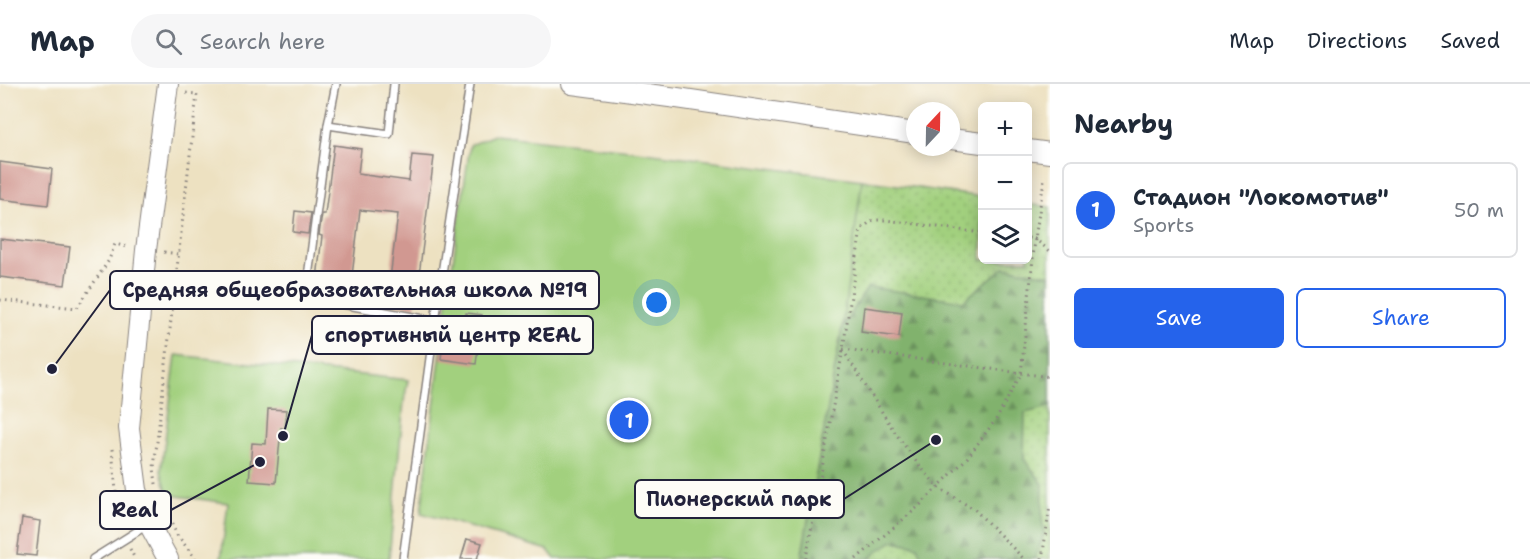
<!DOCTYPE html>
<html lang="en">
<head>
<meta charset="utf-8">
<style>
  body { margin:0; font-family:"Shantell Sans",sans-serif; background:#f6f6f7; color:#1f2937 }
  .controls { position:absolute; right:18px; top:18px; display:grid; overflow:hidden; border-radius:9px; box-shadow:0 3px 15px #0003 }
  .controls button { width:54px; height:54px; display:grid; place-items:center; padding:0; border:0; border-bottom:2px solid #e0e1e3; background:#fff; color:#1f2937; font:30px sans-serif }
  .compass { position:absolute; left:906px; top:18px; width:54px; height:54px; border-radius:50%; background:#fff; box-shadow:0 3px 15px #0003; rotate:22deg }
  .you { position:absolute; left:657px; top:219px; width:21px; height:21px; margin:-15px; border:4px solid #fff; border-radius:50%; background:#1a73e8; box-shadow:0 0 0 9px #1a73e833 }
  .badge { display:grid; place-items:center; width:39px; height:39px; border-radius:50%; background:#2563eb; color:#fff; font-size:20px; font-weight:700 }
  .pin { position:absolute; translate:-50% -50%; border:3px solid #fff; box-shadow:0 2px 6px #0006 }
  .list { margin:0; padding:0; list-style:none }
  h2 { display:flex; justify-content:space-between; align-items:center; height:78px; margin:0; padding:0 24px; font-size:26px }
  h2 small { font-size:20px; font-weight:400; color:#747a83 }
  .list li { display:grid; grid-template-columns:39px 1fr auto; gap:18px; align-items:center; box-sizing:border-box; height:96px; margin:0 12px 12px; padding:0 12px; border:2px solid #e0e1e3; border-radius:9px }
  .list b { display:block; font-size:22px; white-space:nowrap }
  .list p { margin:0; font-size:20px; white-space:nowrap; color:#747a83 }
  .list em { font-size:20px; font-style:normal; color:#747a83 }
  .actions { display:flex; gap:12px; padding:18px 24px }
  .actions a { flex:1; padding:14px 0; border:2px solid #2563eb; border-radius:9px; text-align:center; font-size:21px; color:#2563eb }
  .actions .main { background:#2563eb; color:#fff }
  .icon { flex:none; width:33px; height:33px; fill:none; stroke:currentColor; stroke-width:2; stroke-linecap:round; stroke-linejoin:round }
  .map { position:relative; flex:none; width:1050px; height:475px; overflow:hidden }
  header { display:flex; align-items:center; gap:36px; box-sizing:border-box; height:84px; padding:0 30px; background:#fff; border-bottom:2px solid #e0e1e3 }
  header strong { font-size:28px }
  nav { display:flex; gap:33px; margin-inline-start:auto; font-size:21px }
  .search { width:420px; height:54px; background:#f6f6f7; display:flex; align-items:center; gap:15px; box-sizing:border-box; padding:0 21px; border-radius:33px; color:#747a83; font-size:22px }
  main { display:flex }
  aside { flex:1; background:#fff }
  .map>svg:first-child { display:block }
  .green { fill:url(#green-dots); stroke:#62795c; stroke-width:1.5 }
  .forest { fill:url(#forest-firs); stroke:#526a54; stroke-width:1.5 }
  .pitch { fill:#a2d07e; stroke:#62795c; stroke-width:1.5 }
  .building { fill:#d19891 }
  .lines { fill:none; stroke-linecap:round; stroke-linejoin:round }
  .lane-casing { stroke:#88827e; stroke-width:10 }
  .secondary-casing { stroke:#88827e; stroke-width:22 }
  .path { stroke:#88827e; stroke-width:3; stroke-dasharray:1.5 4.5; stroke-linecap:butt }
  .lane { stroke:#fff; stroke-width:7 }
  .secondary { stroke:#fff; stroke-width:20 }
  .leader { fill:none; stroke:#22223b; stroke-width:2 }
  .callout-dot { fill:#22223b; stroke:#fdfcf7; stroke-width:2 }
  .callout { fill:#fdfcf7; stroke:#22223b; stroke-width:2 }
  .callout-label { font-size:20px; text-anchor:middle; font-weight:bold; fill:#22223b }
</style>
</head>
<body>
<header>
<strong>Map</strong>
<div class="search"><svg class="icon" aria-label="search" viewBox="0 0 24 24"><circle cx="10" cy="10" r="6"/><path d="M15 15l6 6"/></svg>Search here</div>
<nav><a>Map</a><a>Directions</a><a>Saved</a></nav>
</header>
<main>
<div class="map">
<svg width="1050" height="475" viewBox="0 0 1050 475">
  <defs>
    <pattern id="green-dots" width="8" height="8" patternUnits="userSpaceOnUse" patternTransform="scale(1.5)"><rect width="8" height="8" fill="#a2d07e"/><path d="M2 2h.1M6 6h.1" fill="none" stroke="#8bb26e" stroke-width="1.8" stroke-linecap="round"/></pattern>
    <pattern id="forest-firs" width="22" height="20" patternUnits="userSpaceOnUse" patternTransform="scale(1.5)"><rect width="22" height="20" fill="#81b26d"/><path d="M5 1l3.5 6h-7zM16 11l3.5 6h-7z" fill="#69905b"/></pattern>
  </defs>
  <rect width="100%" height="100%" fill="#fdfcf7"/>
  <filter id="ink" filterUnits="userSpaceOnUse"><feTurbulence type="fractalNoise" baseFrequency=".0167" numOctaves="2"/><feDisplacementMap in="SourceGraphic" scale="12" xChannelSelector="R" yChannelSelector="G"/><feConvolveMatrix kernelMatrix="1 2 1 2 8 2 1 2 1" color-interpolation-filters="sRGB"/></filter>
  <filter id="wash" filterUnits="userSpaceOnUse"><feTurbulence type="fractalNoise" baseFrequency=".008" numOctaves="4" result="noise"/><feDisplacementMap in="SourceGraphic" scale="24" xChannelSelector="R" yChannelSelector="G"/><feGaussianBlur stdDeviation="1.35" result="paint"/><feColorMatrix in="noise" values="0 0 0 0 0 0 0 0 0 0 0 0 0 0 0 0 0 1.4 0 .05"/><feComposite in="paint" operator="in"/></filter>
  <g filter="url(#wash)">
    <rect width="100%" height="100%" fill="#ede1c1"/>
    <!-- green -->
    <path class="green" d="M862,96L982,113V176H1028V120L1050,123V475H801L842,243Z"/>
    <!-- forest -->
    <path class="forest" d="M1004,183L1050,191V323L1025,329L1024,375L1043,400L1042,435L1044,450L1035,475H922L917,462L893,457L878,467L870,475H812L802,470L842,243L868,203L963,217Z"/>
    <!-- pitch -->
    <g class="pitch">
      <path d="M494,51L621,65L862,96L842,243L801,475H555L548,466L421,429L447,218L470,61Z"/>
      <path d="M176,271L408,296L404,317L389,475H221L228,419L170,411L166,404L161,387Z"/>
    </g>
    <g id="blocks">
      <!-- building -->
      <g class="building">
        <path d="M334,61L361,65L358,90L409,97L412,71L434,73L415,223L387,219L398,130L360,126L350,208L316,203L322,152L319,151L322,130H325Z"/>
        <path d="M0,78L52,85L48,121L0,115Z"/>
        <path d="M295,127L311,129L308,150L293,148Z"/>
        <path d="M0,155L70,163L65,201L0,193Z"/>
        <path d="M864,223L902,228L899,253L861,248Z"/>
        <path d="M466,229L482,231L476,280L441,275L446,236L465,238Z"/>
        <path d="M268,325L287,326L285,345L281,344L276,399L249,397L252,359L266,360Z"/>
        <path d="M22,434L40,437L36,472L17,470Z"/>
        <path d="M467,455L482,459L477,475H461Z"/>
      </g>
    </g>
  </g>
  <g filter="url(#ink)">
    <use href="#blocks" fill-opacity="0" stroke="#88827e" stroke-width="1.5"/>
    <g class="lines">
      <defs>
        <g id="lane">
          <path d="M336,0L328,41L306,208L309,214L435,237"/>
          <path d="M328,41L389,50L394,0"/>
          <path d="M93,475L147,441"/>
          <path d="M403,475L435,237L470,0"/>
        </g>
        <g id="secondary">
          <path d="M168,0L146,166L129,344L137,406L149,440L168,475"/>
          <path d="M572,0L677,14L915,49"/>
          <path d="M951,55L982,59"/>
          <path d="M1028,66L1050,69"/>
        </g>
      </defs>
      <!-- lane casing -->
      <use href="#lane" class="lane-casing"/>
      <!-- secondary casing -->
      <use href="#secondary" class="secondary-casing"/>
      <!-- path -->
      <g class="path">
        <path d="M1028,154L1035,155L1050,167"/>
        <path d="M164,168L178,170"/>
        <path d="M0,216L77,224L109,176L115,160L128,163"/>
        <path d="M843,265L1050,293"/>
        <path d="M843,266L894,347L918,380L938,403L975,426L1024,475"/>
        <path d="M112,365L117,417L123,445"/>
        <path d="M156,400L154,384L197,10L186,9"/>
        <path d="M162,418L177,451L196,475"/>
        <path d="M130,465L135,475"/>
        <path d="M806,475L843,265L861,145L873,136H886L982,149"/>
        <path d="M856,475L918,423L967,374L997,334L1021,290L1035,155L1044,96"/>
        <path d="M1042,475L1050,422"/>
      </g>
      <!-- lane -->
      <use href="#lane" class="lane"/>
      <!-- secondary -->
      <use href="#secondary" class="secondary"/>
    </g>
  </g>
  <!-- callouts -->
  <path class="leader" d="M52 285L110 206M283 352L312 251M936 356L844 415M260 378L171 426"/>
  <g class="callout-dot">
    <circle cx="52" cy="285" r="6"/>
    <circle cx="283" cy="352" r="6"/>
    <circle cx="936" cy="356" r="6"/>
    <circle cx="260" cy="378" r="6"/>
  </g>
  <g class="callout">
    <rect x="110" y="187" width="489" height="38" rx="6"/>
    <rect x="312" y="232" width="281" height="38" rx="6"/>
    <rect x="635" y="396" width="209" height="38" rx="6"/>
    <rect x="100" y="407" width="71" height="38" rx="6"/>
  </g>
  <g class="callout-label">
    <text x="355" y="213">Средняя общеобразовательная школа №19</text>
    <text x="453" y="258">спортивный центр REAL</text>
    <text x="739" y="422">Пионерский парк</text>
    <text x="135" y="433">Real</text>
  </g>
</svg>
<div class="controls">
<button>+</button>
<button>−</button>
<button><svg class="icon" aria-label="layers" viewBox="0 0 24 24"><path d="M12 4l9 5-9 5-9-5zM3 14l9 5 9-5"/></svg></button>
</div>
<svg class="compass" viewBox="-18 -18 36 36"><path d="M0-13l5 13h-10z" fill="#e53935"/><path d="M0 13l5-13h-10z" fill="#747a83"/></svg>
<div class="you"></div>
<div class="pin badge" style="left:629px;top:336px">1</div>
</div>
<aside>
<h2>Nearby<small></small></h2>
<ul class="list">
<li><span class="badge">1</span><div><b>Стадион &quot;Локомотив&quot;</b><p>Sports</p></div><em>50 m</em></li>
</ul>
<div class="actions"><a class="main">Save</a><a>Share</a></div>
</aside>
</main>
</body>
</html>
